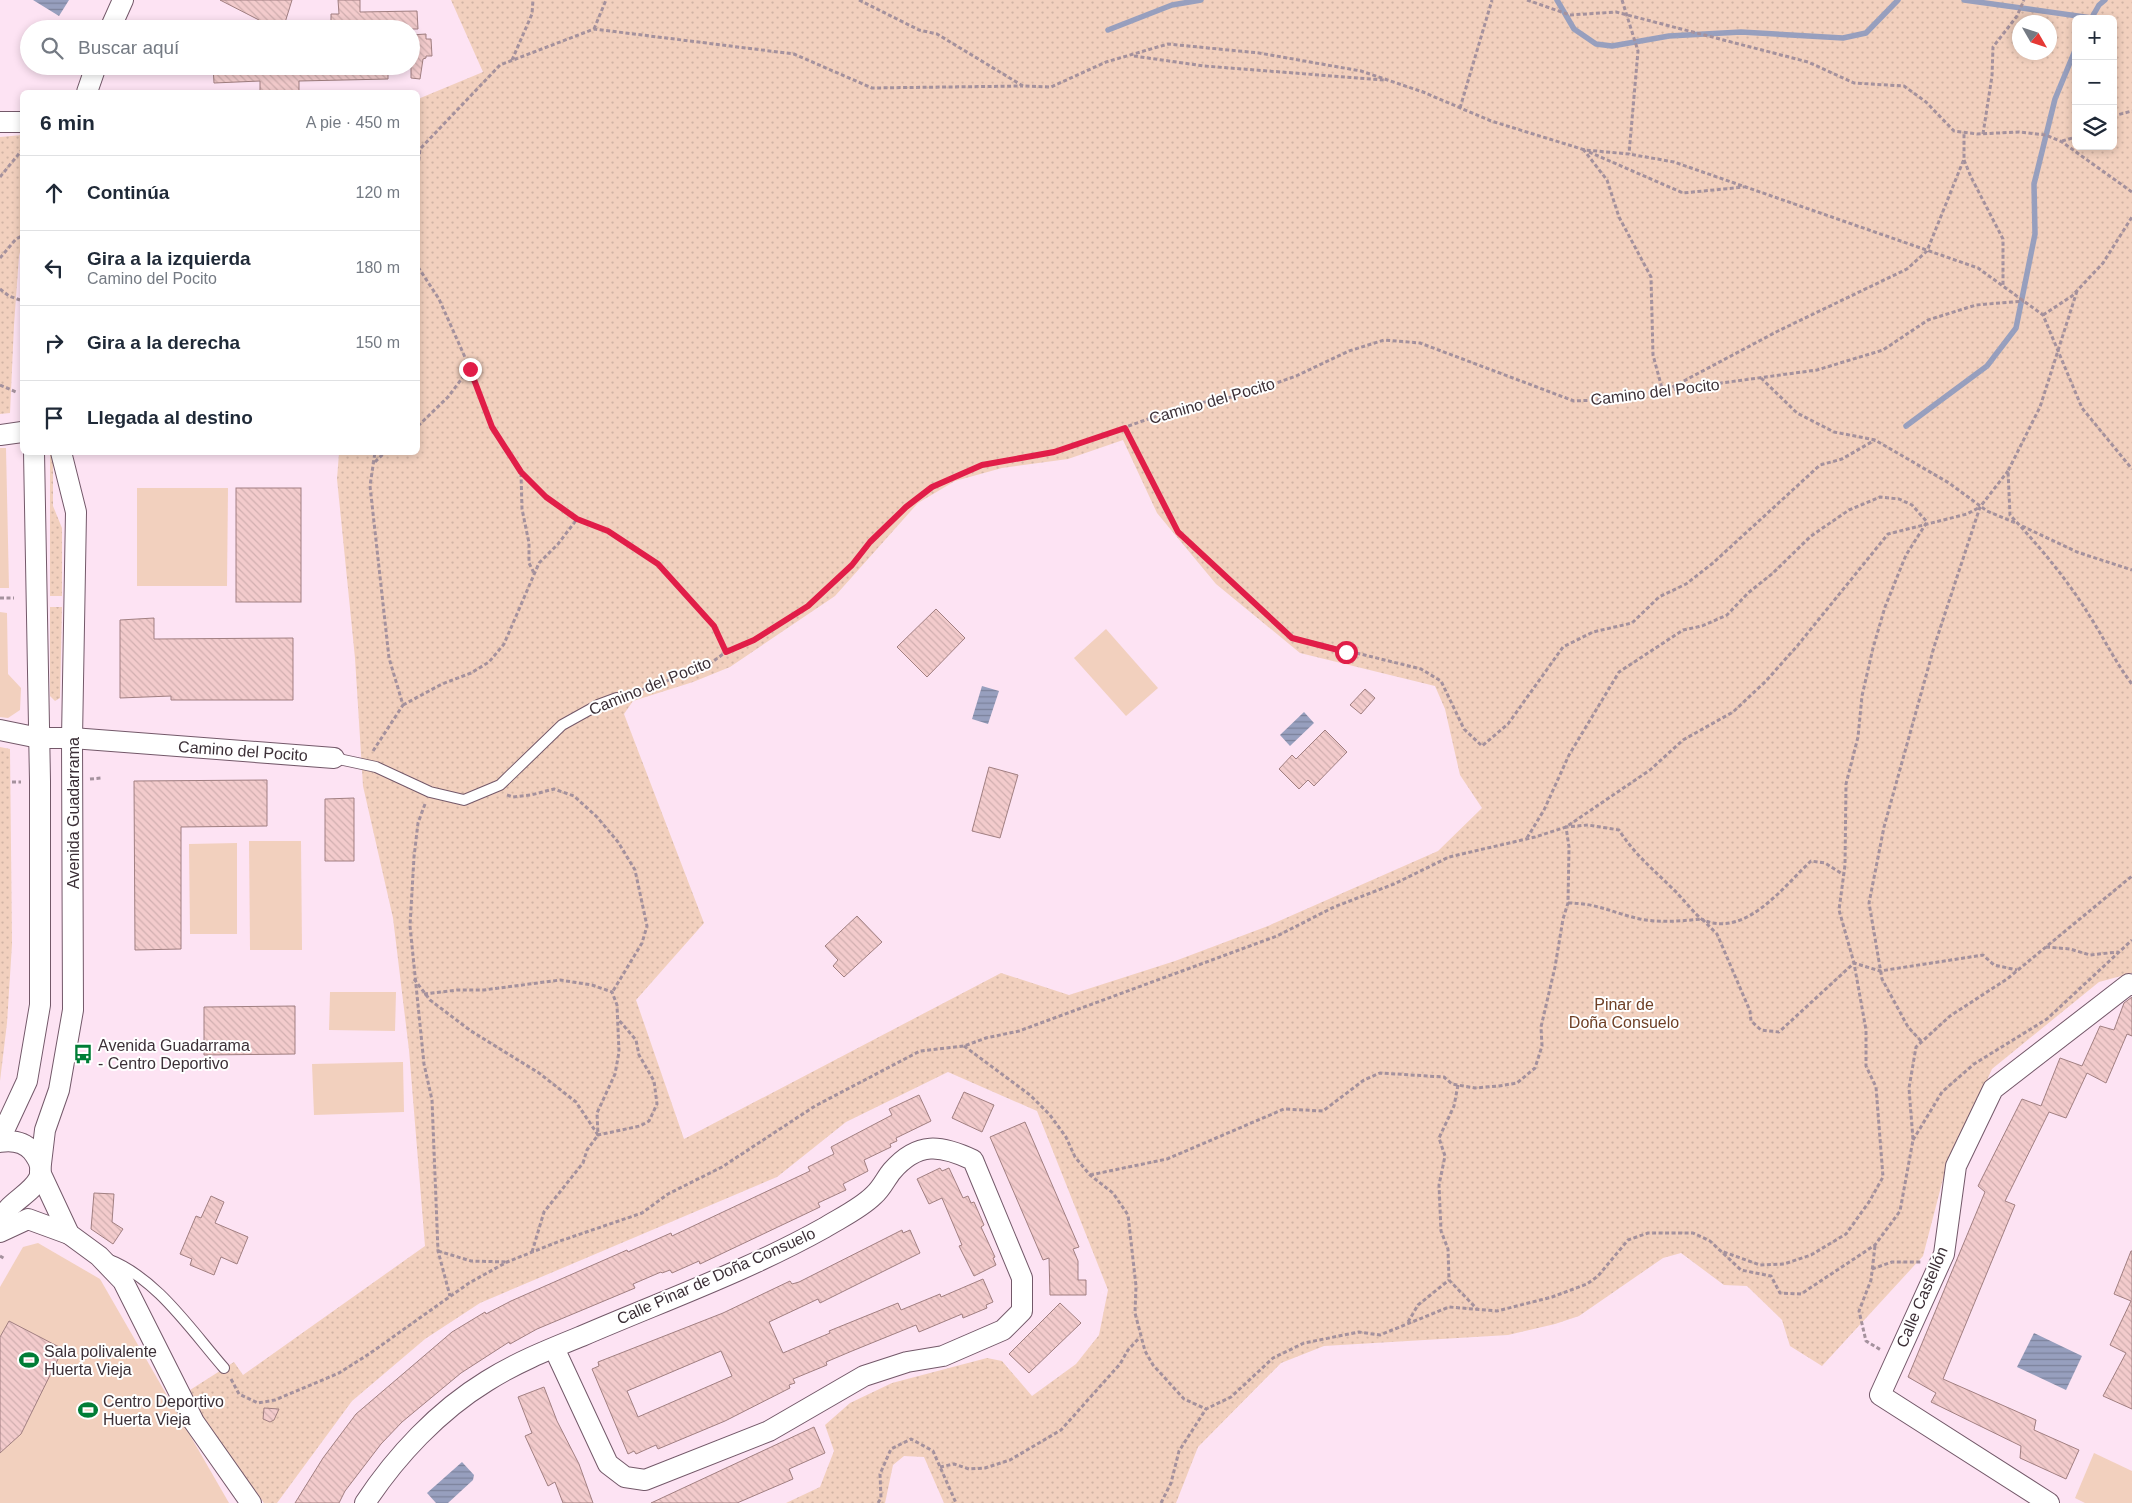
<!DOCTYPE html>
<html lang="es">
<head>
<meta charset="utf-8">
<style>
  body { margin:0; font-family:Arial,sans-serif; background:#f2f2f3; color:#1f2937 }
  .controls { position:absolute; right:15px; top:15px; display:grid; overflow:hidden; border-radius:8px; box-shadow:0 2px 8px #0003 }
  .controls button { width:45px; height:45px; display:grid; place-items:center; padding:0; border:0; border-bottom:1px solid #e0e1e3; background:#fff; color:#1f2937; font:25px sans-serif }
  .compass { position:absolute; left:2012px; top:15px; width:45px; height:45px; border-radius:50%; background:#fff; box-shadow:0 2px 8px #0003; rotate:129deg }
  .stop { position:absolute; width:15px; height:15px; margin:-11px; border:4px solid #e11d48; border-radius:50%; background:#fff }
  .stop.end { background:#e11d48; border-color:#fff; box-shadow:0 1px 5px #0008 }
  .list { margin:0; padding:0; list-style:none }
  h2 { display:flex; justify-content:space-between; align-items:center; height:65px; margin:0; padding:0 20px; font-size:21px }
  h2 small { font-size:16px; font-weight:400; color:#747a83 }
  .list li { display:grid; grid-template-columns:32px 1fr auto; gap:15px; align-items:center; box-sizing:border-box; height:75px; padding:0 20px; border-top:1px solid #e0e1e3 }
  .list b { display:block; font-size:19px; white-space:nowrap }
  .list p { margin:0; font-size:16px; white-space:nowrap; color:#747a83 }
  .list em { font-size:16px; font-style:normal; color:#747a83 }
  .icon { flex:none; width:28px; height:28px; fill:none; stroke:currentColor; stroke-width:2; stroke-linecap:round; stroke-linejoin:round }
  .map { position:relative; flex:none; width:2132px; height:1503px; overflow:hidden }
  .search { position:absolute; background:#fff; box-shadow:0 2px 8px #0003; left:20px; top:20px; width:400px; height:55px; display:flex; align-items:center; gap:12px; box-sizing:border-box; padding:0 18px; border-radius:28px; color:#747a83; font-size:19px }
  .panel { position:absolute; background:#fff; box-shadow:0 2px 8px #0003; left:20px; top:90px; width:400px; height:365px; border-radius:8px }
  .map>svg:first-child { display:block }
  .green { fill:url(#green-dots); fill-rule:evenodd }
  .pitch { fill:#f2d0be }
  .water { fill:url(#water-rules) }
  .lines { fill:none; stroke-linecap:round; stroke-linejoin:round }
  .stream { stroke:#979fbe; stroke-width:5.5 }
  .building { fill:url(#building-back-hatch); stroke:#a17f81; fill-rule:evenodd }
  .service-casing { stroke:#735869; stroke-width:12 }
  .minor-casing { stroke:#735869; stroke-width:22 }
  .path { stroke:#a4919d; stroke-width:3; stroke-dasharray:4 2.5; stroke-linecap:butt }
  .service { stroke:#fff; stroke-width:10 }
  .minor { stroke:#fff; stroke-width:20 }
  .route { stroke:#e11d48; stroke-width:6 }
  .labels { text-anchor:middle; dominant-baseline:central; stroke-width:4; stroke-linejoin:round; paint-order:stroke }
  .street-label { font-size:16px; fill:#3c3037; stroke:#fff }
  .park-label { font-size:16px; fill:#6f4026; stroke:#fff }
  .poi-label { font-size:16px; fill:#3c3037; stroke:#fff; text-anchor:start }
</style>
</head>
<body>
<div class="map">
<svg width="2132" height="1503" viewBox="0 0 2132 1503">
  <defs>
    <pattern id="green-dots" width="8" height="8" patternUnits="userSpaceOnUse" patternTransform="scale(1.25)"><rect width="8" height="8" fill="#f2d0be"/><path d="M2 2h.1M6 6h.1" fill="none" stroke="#d0b3a4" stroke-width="1.8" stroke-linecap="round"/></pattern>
    <pattern id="water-rules" width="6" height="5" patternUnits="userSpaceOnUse" patternTransform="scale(1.25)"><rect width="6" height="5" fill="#979fbe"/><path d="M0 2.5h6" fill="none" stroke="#7c829b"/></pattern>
    <pattern id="building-back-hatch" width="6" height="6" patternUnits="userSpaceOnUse" patternTransform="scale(1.25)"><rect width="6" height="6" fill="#f3cbcc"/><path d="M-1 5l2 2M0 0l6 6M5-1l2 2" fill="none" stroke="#d1afb0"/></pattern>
  </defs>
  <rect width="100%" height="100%" fill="#fde3f3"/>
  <!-- green -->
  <g class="green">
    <path d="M451,0H2132V973L2099,982L1992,1069L1943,1179L1923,1256L1822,1366L1790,1346L1782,1320L1747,1286L1724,1285L1681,1253L1663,1258L1579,1316L1555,1324L1508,1335L1324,1346L1281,1363L1198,1447L1176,1503H944L924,1457L904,1456L893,1465L885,1503H786L820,1487L834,1451L825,1425L850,1403L892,1383L987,1358L1002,1361L1032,1396L1076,1364L1099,1335L1108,1290L1037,1111L948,1072L846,1122L777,1177L480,1303L425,1339L352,1401L277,1503H264L202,1416L190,1390L234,1362L243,1375L425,1246L409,1050L393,918L363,786L355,658L337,479L339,453L418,452V99L483,72ZM2076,19H2113V146H2076ZM2020,22H2050V52H2020ZM1123,440L1157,513L1216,584L1300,653L1435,686L1445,709L1460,775L1482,808L1438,851L1268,926L1175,961L1069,995L1001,973L684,1139L636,1000L704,923L624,714L633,701L693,682L730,667L835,596L918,503L955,481L1002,468L1068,459Z"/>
    <path d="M22,135V244L19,256L14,325L10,413L0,414V137Z"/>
    <path d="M50,453H53V506L62,528V596H50Z"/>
    <path d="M50,607H62L60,698L55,701L50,696Z"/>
    <path d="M0,747L10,749L12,944L7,1023L0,1081Z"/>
  </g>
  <!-- pitch -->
  <g class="pitch">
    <path d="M0,448H6L9,588H0Z"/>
    <path d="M137,488H228L227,586H137Z"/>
    <path d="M0,612L7,613L8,674L21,688L20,710L8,718L0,717Z"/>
    <path d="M1106,629L1158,688L1126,716L1074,658Z"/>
    <path d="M249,841H301L302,950H250Z"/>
    <path d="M237,843V934H190L189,844Z"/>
    <path d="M330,992H396L395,1031L329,1030Z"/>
    <path d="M403,1062L404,1112L314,1115L312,1064Z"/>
    <path d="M38,1243L100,1279L229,1503H0V1287L23,1247Z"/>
    <path d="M2094,1453L2132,1471V1503H2085L2075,1498Z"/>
  </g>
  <!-- water -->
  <g class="water">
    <path d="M33,0H69L59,16Z"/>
    <path d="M982,686L999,691L988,724L972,719Z"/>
    <path d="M1304,712L1314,723L1290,746L1280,735Z"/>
    <path d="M2034,1333L2082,1356L2066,1390L2017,1367Z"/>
    <path d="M462,1462L474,1475L473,1480L448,1503H436L427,1493Z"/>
  </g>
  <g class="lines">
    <!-- stream -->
    <g class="stream">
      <path d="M1557,0L1574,29L1596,44L1612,46L1669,36L1741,32L1843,38L1866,33L1898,0"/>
      <path d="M1964,0L2092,18"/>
      <path d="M2091,19L2099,5L2105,0"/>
      <path d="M1108,30L1172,5L1201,0"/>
      <path d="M1906,426L1987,366L2016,328L2035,234L2034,184L2055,99L2076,48"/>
    </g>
  </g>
  <!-- building -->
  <g class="building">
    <path d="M220,0H292L283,29H268L258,24L259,20Z"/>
    <path d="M338,0H360V12L417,11L418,29H331V14H339Z"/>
    <path d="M426,34V39H431L432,56H426V58L423,59L420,79L411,78V35Z"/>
    <path d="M213,66H388V79L299,81V92H260V81L214,83Z"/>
    <rect x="236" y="488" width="65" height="114"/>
    <path d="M936,609L965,638L927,677L897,647Z"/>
    <path d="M154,618V639L293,638V700H171V696L120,698V620Z"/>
    <path d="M1365,689L1375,698L1361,714L1350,705Z"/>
    <path d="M1325,730L1347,752L1314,786L1308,780L1299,789L1279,769L1292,755L1296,759Z"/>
    <path d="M989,767L1018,775L1000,838L972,831Z"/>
    <path d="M267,780V826L181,827V949L135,950L134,781Z"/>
    <path d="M354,798V861H325V799Z"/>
    <path d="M857,916L882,942L844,977L833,966L838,960L825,946Z"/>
    <path d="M2132,997V1036L2127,1034L2106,1083L2087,1073L2066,1118L2049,1112L2005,1201L2015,1205L1943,1379L2036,1420L2034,1430L2079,1450L2066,1479L2020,1458L2021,1446L1931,1402L1936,1393L1908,1377L1985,1192L1978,1186L2022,1099L2041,1106L2060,1058L2082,1066L2100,1026L2114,1030L2124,1003Z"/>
    <path d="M295,1006V1054L204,1055V1007Z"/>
    <path d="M964,1092L994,1105L982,1132L952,1118Z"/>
    <path d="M919,1095L931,1121L896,1138L897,1141L890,1144L891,1147L864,1160L868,1171L843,1184L846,1190L818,1203L820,1207L700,1264L699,1261L672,1273L670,1270L662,1273L661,1272L633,1284L635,1288L537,1329L510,1344L509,1342L461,1373L402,1422L381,1444L345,1491L339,1503H295L323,1458L356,1414L452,1332L485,1312L486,1314L511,1301L627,1250L628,1252L671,1233L672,1236L810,1171L808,1167L834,1154L831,1147L892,1115L889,1109Z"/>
    <path d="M1025,1122L1079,1247L1073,1249L1078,1261V1280H1086V1295H1050L1049,1258L1043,1260L990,1137Z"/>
    <path d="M940,1168L942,1171L949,1168L963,1198L968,1196L971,1203L974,1202L984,1225L981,1227L995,1257L993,1258L996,1265L974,1276L959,1246L962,1245L942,1198L929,1204L917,1179Z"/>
    <path d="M94,1193L114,1194L112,1222L123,1229L113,1244L91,1229Z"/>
    <path d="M211,1196L224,1202L215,1223L248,1237L237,1264L221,1257L214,1275L190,1265L192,1259L180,1254L196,1216L201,1218Z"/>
    <path d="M902,1230L903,1233L910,1230L920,1253L820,1303L818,1299L769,1322L783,1353L830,1333L829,1331L898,1303L901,1310L940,1294L941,1297L983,1279L993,1302L986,1305L987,1308L963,1318L962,1314L919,1332L916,1325L852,1351L826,1362L827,1365L793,1379L795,1383L789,1385L790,1388L725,1421L658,1449L656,1445L636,1454L634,1451L628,1454L592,1369L599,1366L598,1362L723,1313L790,1281L792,1284L799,1282ZM721,1351L732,1376L638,1417L627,1391Z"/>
    <path d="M2131,1251H2132V1409L2103,1396L2126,1353L2110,1345L2131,1301L2114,1294Z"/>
    <path d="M1060,1303L1081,1323L1029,1373L1009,1354Z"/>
    <path d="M9,1321L63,1349L21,1434L0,1453V1337Z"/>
    <path d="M544,1387L557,1421L579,1464L593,1503H563L555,1482L548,1486L525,1436L532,1433L518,1397Z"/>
    <path d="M264,1408L279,1409L274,1420L270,1422L263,1419Z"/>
    <path d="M814,1427L825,1453L789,1469L793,1479L737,1503H651Z"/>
  </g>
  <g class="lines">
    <defs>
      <g id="service">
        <path d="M334,758L376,767L430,792L464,800L500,785L562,725L598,705L617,698"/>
        <path d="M107,1259C156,1277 190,1329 224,1368"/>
      </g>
      <g id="minor">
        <path d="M110,29L123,0"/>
        <path d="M87,92L96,66"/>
        <path d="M0,122H22"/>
        <path d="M0,435L22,432"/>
        <path d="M61,452L76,512L72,738L73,1010L59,1090L45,1130L40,1172L69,1234L99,1256L123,1281L194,1422L251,1503"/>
        <path d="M0,730L39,738H72L334,758"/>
        <path d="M0,1139L27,1081L40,1005V781L34,452"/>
        <path d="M0,1142C12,1140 23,1141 32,1151C56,1180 24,1192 8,1209C5,1213 2,1218 0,1223"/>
        <path d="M0,1232L28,1219L69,1234"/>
        <path d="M365,1503C396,1456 438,1411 487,1381C517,1362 550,1349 582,1336C663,1301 747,1271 824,1228C840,1218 860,1209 874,1195C882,1188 886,1178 892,1171C918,1141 941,1145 973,1160L1022,1278V1311L1003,1330L943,1356L907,1362L864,1376L769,1431L645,1480L625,1477L608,1464L554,1348"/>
        <path d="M2049,1503L1880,1395L1944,1254L1956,1166L1993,1089L2129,984L2132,985"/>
      </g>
    </defs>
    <!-- service casing -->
    <use href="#service" class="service-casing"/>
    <!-- minor casing -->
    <use href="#minor" class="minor-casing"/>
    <!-- path -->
    <g class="path">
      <path d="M859,0L919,30L937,34L1023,86L1051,87L1106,62L1168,44L1259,53L1361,71L1423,92L1491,121L1585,150L1629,154L1674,162L1978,268L2043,315L2082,408L2132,469"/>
      <path d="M1527,0L1570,15L1616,12L1808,62L1854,83L1904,86L1926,102L1954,131L1977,134L2019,132L2046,135L2062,142L2132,192"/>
      <path d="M1622,0L1638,51L1629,154"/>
      <path d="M594,29L606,0"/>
      <path d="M1134,56L1204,66L1384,80"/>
      <path d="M512,60L532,14L533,0"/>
      <path d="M1460,108L1492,0"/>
      <path d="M2113,116L2132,111"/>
      <path d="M1983,134L1992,76L1993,47L2017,16L2024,0"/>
      <path d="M2062,141L2076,137"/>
      <path d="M1583,149L1607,180L1619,217L1651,277L1653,355L1663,392L1778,331L1907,269L1927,251L1964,159V132"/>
      <path d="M1589,152L1683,193L1744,187"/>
      <path d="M1964,160L1971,177L2003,239V286"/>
      <path d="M418,167L420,149L500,65L594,29L794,54L872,88L1023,86"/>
      <path d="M0,177L22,150"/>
      <path d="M0,258L16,239L22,236"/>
      <path d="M418,267L439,299L464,355L492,427L521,472L546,497L577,519L608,531L659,564L714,626L726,652"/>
      <path d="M0,289L9,296L20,300"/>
      <path d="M2077,291L2040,407L2008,471L2010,515C2039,546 2067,579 2089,615C2104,638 2115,662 2132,684"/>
      <path d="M2043,315L2072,296L2103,263L2132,217"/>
      <path d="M1761,378L1797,413L1834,432L1875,440L1949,483L1987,511L2016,523"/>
      <path d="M0,385L16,392"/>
      <path d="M418,426L448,397L469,369"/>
      <path d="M1125,428L1178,532L1292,637L1421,669L1441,681L1464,729L1482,746L1508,724L1563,647L1593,632L1632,623L1659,597L1686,584L1713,563L1820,465L1842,459L1875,440"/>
      <path d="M375,462L385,452"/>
      <path d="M521,473L522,509L529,543V563L534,573"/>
      <path d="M2022,526L2077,552L2132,570"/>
      <path d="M0,598H14"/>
      <path d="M630,694L705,667L726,652L754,640L807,606L852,565L870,542L906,507L932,487L982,465L1055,452L1188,405L1243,395L1296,376L1349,351L1384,340L1420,343L1574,401L1597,400L1817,370L1883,350L1928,320L1976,305L2024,301"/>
      <path d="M403,705L442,684L471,673L489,662L504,644L539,563L558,544L577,519"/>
      <path d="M373,751L403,705L389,658L370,486L375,452"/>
      <path d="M90,779L101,778"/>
      <path d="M12,782H21"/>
      <path d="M507,795L513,797L531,795L554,789L574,796L597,817L618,842L635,870L647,926L642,943L613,991"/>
      <path d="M425,804L418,823L414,857L410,926L424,1064L432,1100L438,1251L450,1296"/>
      <path d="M1527,838L1544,810L1569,755L1619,672L1683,630L1702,626L1727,615L1748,593L1773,573L1811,536L1849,510L1880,497L1899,499L1912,505L1927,522L1906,555L1885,607L1873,648L1862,696L1858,737L1846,784L1845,865L1839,910L1854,963L1866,1030V1066L1876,1087L1883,1177L1869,1202L1846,1234L1811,1255L1784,1264L1760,1265L1721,1251"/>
      <path d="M1568,903C1597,903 1613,913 1640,919C1660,923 1681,921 1702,919L1717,934L1750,1011L1751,1021L1761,1030L1779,1032L1854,963L1880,971L1983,955L1994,965L2017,970"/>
      <path d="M2046,947L2070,949L2090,955L2118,952"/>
      <path d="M414,979L430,1000L471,1031L539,1073L576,1102L598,1135L587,1150L583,1163L544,1212L532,1252"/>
      <path d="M424,994L457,990H484L560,980L592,985L612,992L617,1005L619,1052L615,1074L597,1113L598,1135L640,1126L649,1121L657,1104L654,1081L639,1055L636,1040L618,1019"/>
      <path d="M1921,1041L1908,1027L1882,979L1869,903L1884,827L1934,647L1980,507L2008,471"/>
      <path d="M964,1046L1030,1095L1050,1115L1066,1137L1075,1157L1090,1175L1113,1193L1128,1215L1136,1286L1135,1313L1145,1351L1153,1365L1184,1399L1206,1409"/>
      <path d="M1458,1085L1454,1106L1439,1138L1445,1156L1439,1185L1441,1231L1448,1249L1449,1280L1477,1309"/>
      <path d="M1913,1140L1942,1092L1974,1064L2047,1019L2132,940"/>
      <path d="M1090,1175L1167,1159L1284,1109L1323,1111L1364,1080L1380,1073L1444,1077L1452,1084L1475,1088L1499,1086L1517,1083L1535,1068L1542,1046L1541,1027L1555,967L1563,919L1568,903L1569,847L1566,827L1588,825L1619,830C1634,854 1654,870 1674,890C1681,896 1696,916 1703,920C1746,938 1783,887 1811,861L1825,863L1844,875"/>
      <path d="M1875,1246L1871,1280L1859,1311L1866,1341L1881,1350"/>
      <path d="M438,1251L471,1261L506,1262"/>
      <path d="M0,1256L5,1259"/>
      <path d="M1872,1269L1892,1262H1921"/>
      <path d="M1408,1322L1418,1305L1449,1280"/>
      <path d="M231,1379L239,1394L258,1403L275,1400L339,1373L369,1354L469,1283L507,1262L560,1241L642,1213L668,1194L722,1167L815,1106L920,1051L964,1046L986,1038L1019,1031L1277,936L1334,907L1394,884L1449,857L1535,837L1566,827L1650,770L1683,740L1733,712L1766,681L1798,645L1888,534L1967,514L1980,507"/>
      <path d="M940,1467L954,1464L969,1469L985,1468L1010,1460L1061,1430L1120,1364L1128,1350L1140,1337"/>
      <path d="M878,1503L881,1498L880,1474L891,1449L911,1439L933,1451L956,1503"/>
      <path d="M1161,1503L1171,1483L1179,1451L1206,1409L1231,1397L1273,1358L1304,1343L1359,1332L1380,1335L1449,1307L1497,1311L1552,1297L1587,1284L1598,1276L1628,1240L1648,1233H1693L1710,1241L1741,1270L1771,1276L1780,1293L1801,1294L1875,1245L1900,1211L1913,1140L1909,1088L1916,1047L1950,1016L2007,979L2132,876"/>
    </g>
    <!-- service -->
    <use href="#service" class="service"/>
    <!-- minor -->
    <use href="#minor" class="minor"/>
  </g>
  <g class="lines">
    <!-- route -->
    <path class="route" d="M470,369L492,427L521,472L546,497L577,519L608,531L658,564L714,626L726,652L754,640L808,606L852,565L870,542L906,507L932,487L982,465L1054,452L1125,428L1178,532L1292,638L1346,652"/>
  </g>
  <!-- icons -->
  <defs>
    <symbol id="bus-bare" viewBox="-9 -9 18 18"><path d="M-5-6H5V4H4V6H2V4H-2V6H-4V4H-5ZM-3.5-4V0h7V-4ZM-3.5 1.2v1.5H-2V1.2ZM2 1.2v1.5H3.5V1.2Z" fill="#007d36" stroke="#fff" stroke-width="2.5" paint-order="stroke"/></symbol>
    <symbol id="stadium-bare" viewBox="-9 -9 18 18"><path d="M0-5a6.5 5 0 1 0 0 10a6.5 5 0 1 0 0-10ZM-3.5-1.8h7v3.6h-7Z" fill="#007d36" stroke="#fff" stroke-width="2.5" paint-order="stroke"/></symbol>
  </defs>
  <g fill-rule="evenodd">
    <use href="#bus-bare" x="69" y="1040" width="28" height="28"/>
    <use href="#stadium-bare" x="15" y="1346" width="28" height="28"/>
    <use href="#stadium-bare" x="74" y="1396" width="28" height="28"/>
  </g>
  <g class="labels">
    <!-- street labels -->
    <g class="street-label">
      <text transform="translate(1655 392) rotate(-7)">Camino del Pocito</text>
      <text transform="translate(1212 401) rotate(-16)">Camino del Pocito</text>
      <text transform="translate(650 686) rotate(-22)">Camino del Pocito</text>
      <text transform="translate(243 751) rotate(4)">Camino del Pocito</text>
      <text transform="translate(73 813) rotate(-90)">Avenida Guadarrama</text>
      <text transform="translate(716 1276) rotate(-24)">Calle Pinar de Doña Consuelo</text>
      <text transform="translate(1922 1297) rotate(-67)">Calle Castellón</text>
    </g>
    <!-- park labels -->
    <g class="park-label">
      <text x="1624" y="1004">Pinar de<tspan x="1624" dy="18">Doña Consuelo</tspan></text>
    </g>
    <!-- poi labels -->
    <g class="poi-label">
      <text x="98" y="1045">Avenida Guadarrama<tspan x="98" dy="18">- Centro Deportivo</tspan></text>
      <text x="44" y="1351">Sala polivalente<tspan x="44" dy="18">Huerta Vieja</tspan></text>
      <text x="103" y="1401">Centro Deportivo<tspan x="103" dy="18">Huerta Vieja</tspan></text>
    </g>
  </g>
</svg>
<div class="controls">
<button>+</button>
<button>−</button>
<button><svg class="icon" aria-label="layers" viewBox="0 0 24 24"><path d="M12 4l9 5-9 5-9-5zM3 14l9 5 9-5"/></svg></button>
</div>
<svg class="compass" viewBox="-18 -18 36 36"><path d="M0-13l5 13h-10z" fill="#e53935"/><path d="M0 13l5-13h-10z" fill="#747a83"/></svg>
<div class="stop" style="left:1346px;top:652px"></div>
<div class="stop end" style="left:470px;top:369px"></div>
<div class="search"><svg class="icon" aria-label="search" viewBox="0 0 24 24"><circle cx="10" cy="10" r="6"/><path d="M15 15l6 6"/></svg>Buscar aquí</div>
<section class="panel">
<h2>6 min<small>A pie · 450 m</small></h2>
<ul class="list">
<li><svg class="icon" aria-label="ahead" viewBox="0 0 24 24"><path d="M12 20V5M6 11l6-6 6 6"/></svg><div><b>Continúa</b></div><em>120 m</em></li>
<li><svg class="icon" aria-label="left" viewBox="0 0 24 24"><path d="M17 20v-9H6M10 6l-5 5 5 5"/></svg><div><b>Gira a la izquierda</b><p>Camino del Pocito</p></div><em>180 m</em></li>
<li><svg class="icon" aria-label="right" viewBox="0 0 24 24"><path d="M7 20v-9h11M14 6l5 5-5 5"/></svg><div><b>Gira a la derecha</b></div><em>150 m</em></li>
<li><svg class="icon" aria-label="arrive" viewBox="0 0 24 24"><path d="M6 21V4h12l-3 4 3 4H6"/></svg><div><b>Llegada al destino</b></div></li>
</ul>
</section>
</div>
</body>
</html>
